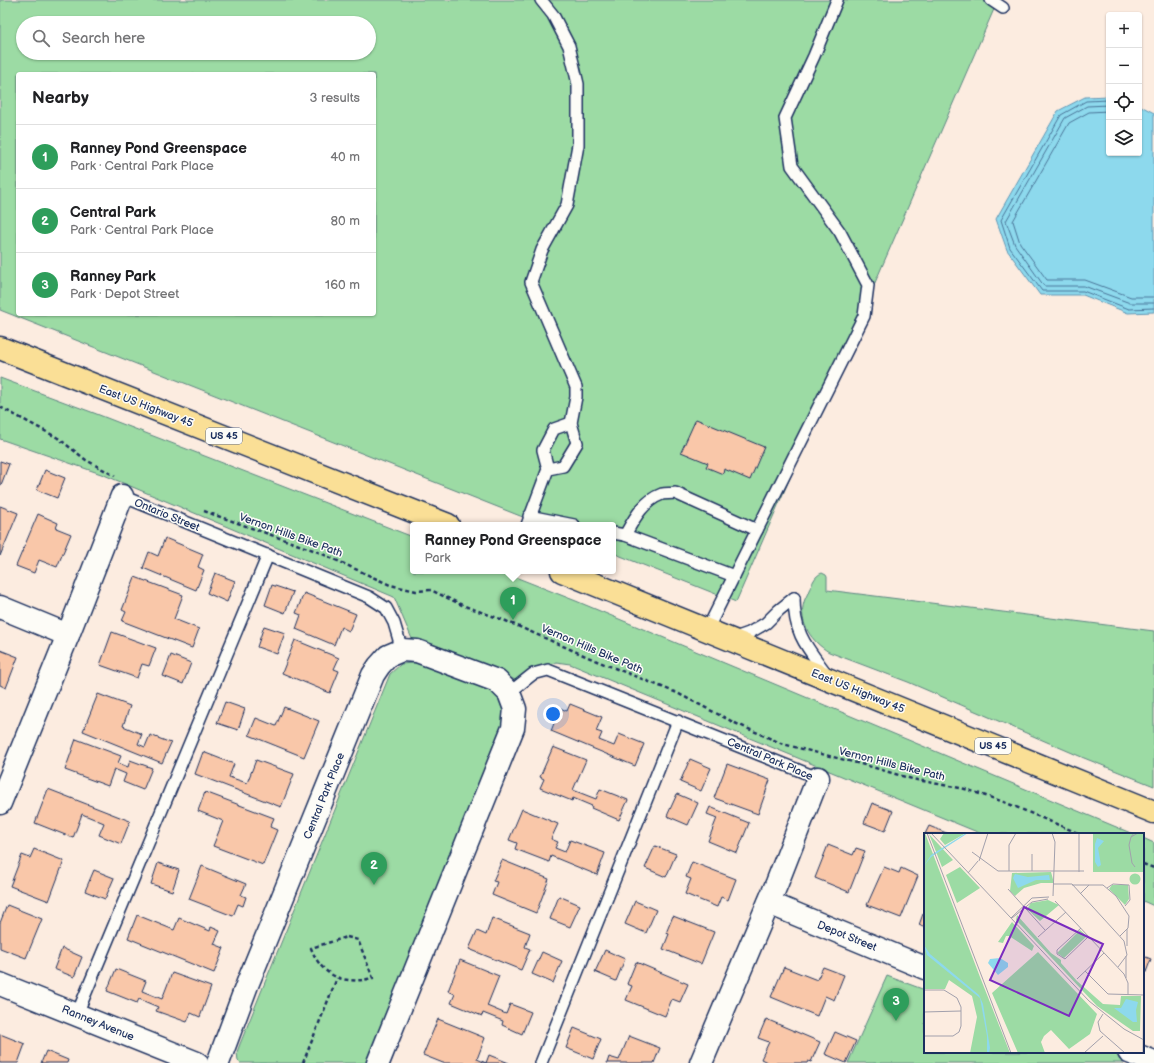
<!DOCTYPE html>
<html lang="en">
<head>
<meta charset="utf-8">
<style>
  body { margin:0; font-family:"Balsamiq Sans",sans-serif; background:#f2f2f2; color:#202124 }
  .controls { position:absolute; right:12px; top:12px; display:grid; overflow:hidden; border-radius:4px; box-shadow:0 1px 3px #0004 }
  .controls button { width:36px; height:36px; display:grid; place-items:center; padding:0; border:0; border-bottom:1px solid #e0e0e0; background:#fff; color:#202124; font:20px sans-serif }
  .you { position:absolute; left:553px; top:714px; width:14px; height:14px; margin:-10px; border:3px solid #fff; border-radius:50%; background:#1a73e8; box-shadow:0 0 0 6px #1a73e833 }
  .badge { display:grid; place-items:center; width:26px; height:26px; border-radius:50%; background:#d93025; color:#fff; font-size:13px; font-weight:700 }
  .pin { position:absolute; translate:-50% -33px; filter:drop-shadow(0 1px 2px #0008) }
  .pin::after { content:''; position:absolute; top:21px; width:14px; height:12px; background:inherit; clip-path:polygon(0 0,100% 0,50% 100%) }
  .popup { position:absolute; left:410px; top:522px; width:206px; height:52px; box-sizing:border-box; display:grid; place-content:center; border-radius:4px; background:#fff; filter:drop-shadow(0 1px 3px #0005); font-size:13px; white-space:nowrap; color:#757577 }
  .popup b { font-size:15px; color:#202124 }
  .popup::after { content:''; position:absolute; left:50%; top:100%; margin-left:-8px; border:8px solid transparent; border-top-color:#fff }
  .list { margin:0; padding:0; list-style:none }
  h2 { display:flex; justify-content:space-between; align-items:center; height:52px; margin:0; padding:0 16px; font-size:17px }
  h2 small { font-size:13px; font-weight:400; color:#757577 }
  .list li { display:grid; grid-template-columns:26px 1fr auto; gap:12px; align-items:center; box-sizing:border-box; height:64px; padding:0 16px; border-top:1px solid #e0e0e0 }
  .list b { display:block; font-size:15px; white-space:nowrap }
  .list p { margin:0; font-size:13px; white-space:nowrap; color:#757577 }
  .list em { font-size:13px; font-style:normal; color:#757577 }
  .icon { flex:none; width:22px; height:22px; fill:none; stroke:currentColor; stroke-width:2; stroke-linecap:round; stroke-linejoin:round }
  .map { position:relative; flex:none; width:1154px; height:1063px; overflow:hidden }
  .search { position:absolute; background:#fff; box-shadow:0 1px 3px #0004; left:16px; top:16px; width:360px; height:44px; display:flex; align-items:center; gap:10px; box-sizing:border-box; padding:0 14px; border-radius:22px; color:#757577; font-size:15px }
  .panel { position:absolute; background:#fff; box-shadow:0 1px 3px #0004; left:16px; top:72px; width:360px; height:244px; border-radius:4px }
  .map>svg:first-child { display:block }
  .green { fill:#9cdba4; stroke:#5c8581; fill-rule:evenodd }
  .water { fill:#8dd9ed; stroke:#5f95b4 }
  .lines { fill:none; stroke-linecap:round; stroke-linejoin:round }
  .shore { stroke:#497397; stroke-width:1 }
  .building { fill:#f9c7a9; stroke:#1b2f5e }
  .lane-casing { stroke:#1b2f5e; stroke-width:14 }
  .street-casing { stroke:#1b2f5e; stroke-width:25 }
  .primary-casing { stroke:#1b2f5e; stroke-width:25 }
  .path { stroke:#1b2f5e; stroke-width:2.5; stroke-dasharray:4 3; stroke-linecap:butt }
  .lane { stroke:#fdfcf7; stroke-width:11 }
  .street { stroke:#fdfcf7; stroke-width:22 }
  .primary { stroke:#fadf96; stroke-width:22 }
  .labels { text-anchor:middle; dominant-baseline:central; stroke-width:3; stroke-linejoin:round; paint-order:stroke }
  .shield { fill:#fdfcf7; stroke:#5f6c8c; stroke-width:1 }
  .shield-label { font-size:10px; font-weight:bold; fill:#1b2f5e }
  .street-label { font-size:11px; fill:#1b2f5e; stroke:#fdfcf7 }
  .inset-road { fill:none; stroke:#a2a0ac; stroke-width:1 }
  .view { fill:#7b2cbf; fill-opacity:0.15; stroke:#7b2cbf; stroke-width:2 }
  .inset-edge { fill:none; stroke:#1b2f5e; stroke-width:2 }
</style>
</head>
<body>
<div class="map">
<svg width="1154" height="1063" viewBox="0 0 1154 1063">
  <rect width="100%" height="100%" fill="#fcece0"/>
  <filter id="ink" filterUnits="userSpaceOnUse"><feTurbulence type="fractalNoise" baseFrequency=".025" numOctaves="2"/><feDisplacementMap in="SourceGraphic" scale="8" xChannelSelector="R" yChannelSelector="G"/><feConvolveMatrix kernelMatrix="1 2 1 2 8 2 1 2 1" color-interpolation-filters="sRGB"/></filter>
  <g filter="url(#ink)">
    <!-- green -->
    <g class="green">
      <path d="M0,0H998L736,602L613,553V525H543L0,310ZM23,23H369V53H23ZM18,74H374V314H18Z"/>
      <path d="M0,378L94,413L413,537V571H500L576,601L1133,834H982L570,664L556,662L518,681L412,639L394,597L104,475L0,439Z"/>
      <path d="M822,573L826,575L827,577V590L1154,631V786L1084,758L908,682L829,652C812,642 798,623 804,602C805,598 808,594 809,590C813,583 814,576 822,573Z"/>
      <path d="M413,663H425L497,694L510,715L372,1063H240L238,1061L237,1052L240,1044L390,674L401,664Z"/>
      <path d="M1143,838L1154,843V906L1143,901Z"/>
      <path d="M887,976L925,990V1052H1109L1117,1055L1125,1063H848Z"/>
    </g>
    <!-- water -->
    <path class="water" d="M1109,96V153H1139V105L1154,113V312L1128,313L1083,295H1040L1007,250L996,219L1058,111L1085,97Z"/>
    <g class="lines">
      <!-- shore -->
      <g class="shore">
        <path d="M1109,100L1086,101L1061,115L1001,220L1010,248L1042,291H1083L1129,309L1154,308"/>
        <path d="M1109,105L1087,106L1065,118L1006,221L1015,245L1044,286H1084L1130,303H1154"/>
        <path d="M1109,111L1089,112L1069,123L1013,221L1020,243L1047,280H1085L1131,297H1154"/>
      </g>
    </g>
    <!-- building -->
    <g class="building">
      <path d="M696,419L764,447L750,480L724,469L723,474L706,467L708,463L681,452Z"/>
      <path d="M0,461L9,464L1,485H0Z"/>
      <path d="M45,470L65,478L57,498L37,490Z"/>
      <path d="M0,506L18,513L0,556Z"/>
      <path d="M38,514L58,523L56,528L71,534L57,567L39,560L34,573L16,566Z"/>
      <path d="M165,538L203,554L198,567L204,570L196,590L143,568L149,552L158,556Z"/>
      <path d="M215,573L235,581L227,602L207,593Z"/>
      <path d="M135,577L183,595L174,619L199,629L192,648L122,621L126,612L122,610Z"/>
      <path d="M272,585L293,592L285,613L265,605Z"/>
      <path d="M304,593L356,614L349,631L341,627L334,645L296,629L301,615L296,613Z"/>
      <path d="M264,626L285,633L277,654L257,647Z"/>
      <path d="M112,632L156,648L149,666L142,664L137,678L100,665Z"/>
      <path d="M295,640L339,658L334,669L339,671L330,693L282,673Z"/>
      <path d="M0,650L18,657L6,688L0,685Z"/>
      <path d="M171,655L191,663L183,684L163,676Z"/>
      <path d="M98,694L130,706L123,726L142,734L138,744L145,747L150,735L171,743L162,763L83,731Z"/>
      <path d="M225,702L245,709L238,730L217,723Z"/>
      <path d="M570,704L602,717L596,731L602,733L599,740L614,746L619,734L644,744L635,766L551,731L560,708L567,711Z"/>
      <path d="M284,707L319,721L304,757L249,735L256,718L276,726Z"/>
      <path d="M76,739L121,756L118,763L128,767L130,760L152,768L143,790L123,782L126,774L114,769L108,786L65,770Z"/>
      <path d="M553,747L586,760L573,790L596,799L600,789L628,800L619,820L591,808L592,806L573,798L572,801L540,788L544,779L540,777Z"/>
      <path d="M203,752L234,764L229,777L247,783L256,760L294,774L281,807L195,774Z"/>
      <path d="M690,759L711,768L701,791L680,782Z"/>
      <path d="M727,764L770,780L758,814L714,798Z"/>
      <path d="M48,789L130,821L121,844L99,835L104,823L82,814L73,838L35,823Z"/>
      <path d="M205,792L274,818L270,827L277,830L263,865L213,846L223,821L198,811Z"/>
      <path d="M677,794L698,803L688,825L667,816Z"/>
      <path d="M872,803L893,811L885,831L864,823Z"/>
      <path d="M710,807L749,823L737,853L708,841L717,818L707,814Z"/>
      <path d="M522,809L558,824L551,839L558,842L555,848L565,852L570,840L605,853L597,875L551,856L549,862L515,849L517,843L509,840Z"/>
      <path d="M929,826L949,834H925Z"/>
      <path d="M828,845L853,855L856,848L865,851L849,892L815,878Z"/>
      <path d="M655,846L676,854L666,877L645,868Z"/>
      <path d="M34,849L64,861L49,901L10,886L22,855L30,858Z"/>
      <path d="M502,860L549,879L536,913L492,895L497,882L493,881Z"/>
      <path d="M692,862L736,879L728,900L721,897L717,907L685,894L691,879L686,877Z"/>
      <path d="M158,863L179,870L172,891L151,884Z"/>
      <path d="M202,866L246,884L241,895L246,897L243,906L238,904L233,916L189,899Z"/>
      <path d="M884,867L899,873L901,868L918,876L901,918L867,905Z"/>
      <path d="M94,870L114,878L105,899L85,891Z"/>
      <path d="M559,896L580,905L570,927L550,919Z"/>
      <path d="M635,901L656,910L646,933L625,924Z"/>
      <path d="M7,905L42,919L26,958L0,948V923Z"/>
      <path d="M923,914L925,915V928L919,925Z"/>
      <path d="M137,915L174,930L179,918L210,931L211,927L220,931L214,944L224,948L214,973L128,938Z"/>
      <path d="M673,916L714,932L701,964L663,949L669,934L666,933Z"/>
      <path d="M492,918L530,933L525,947L530,949L521,970L469,949L477,931L486,935Z"/>
      <path d="M62,948L82,957L74,977L54,969Z"/>
      <path d="M605,950L625,959L616,981L595,972Z"/>
      <path d="M542,952L562,961L553,983L532,974Z"/>
      <path d="M1143,956L1151,959L1143,980Z"/>
      <path d="M460,960L499,976L487,1006L506,1014L510,1004L531,1012L522,1034L502,1025L503,1021L483,1013L482,1016L451,1003L455,994L448,991Z"/>
      <path d="M636,962L688,984L680,1002L672,999L665,1016L626,1000L632,986L627,984Z"/>
      <path d="M784,967L817,980L823,967L844,975L834,1000L825,996L817,1016L771,997Z"/>
      <path d="M116,969L146,981L142,991L162,999L172,973L211,987L200,1017L191,1013L187,1022L156,1011L158,1007L139,999L137,1003L107,991Z"/>
      <path d="M438,1019L485,1038L477,1059L486,1063L489,1055L509,1063H443L423,1055Z"/>
      <path d="M766,1019L820,1042L811,1062L808,1061L807,1063H769L761,1059L769,1042L758,1038Z"/>
      <path d="M574,1028L601,1039L593,1059L566,1048Z"/>
      <path d="M835,1032L856,1041L846,1063L825,1054Z"/>
      <path d="M0,1034L25,1044L18,1063H0Z"/>
      <path d="M629,1036L660,1048L654,1063H607L609,1057L619,1060Z"/>
      <path d="M46,1051L68,1060L67,1063H41Z"/>
    </g>
    <g class="lines">
      <defs>
        <g id="lane">
          <path d="M541,0L553,15L569,46L578,84V145L567,205L542,250L531,282L576,387V397L571,423L577,443L563,466L548,469"/>
          <path d="M991,0L1003,8"/>
          <path d="M122,496L369,597L386,608L394,623L402,650"/>
          <path d="M529,516L574,525"/>
          <path d="M527,525L548,469L543,450L554,429L571,423"/>
          <path d="M613,533L625,535L734,576"/>
          <path d="M625,535C634,519 643,501 662,494C666,493 671,494 675,493L757,530"/>
          <path d="M794,598C794,635 807,647 828,676"/>
          <path d="M707,630L864,316L868,285L840,232L792,166L785,118L814,56L837,0"/>
          <path d="M732,639L749,633L766,623L779,610L794,598"/>
          <path d="M509,693L533,674L548,670L818,778"/>
          <path d="M77,1014L268,555"/>
          <path d="M541,1063L678,721"/>
        </g>
        <g id="street">
          <path d="M0,607L68,635"/>
          <path d="M0,803L68,635L122,496"/>
          <path d="M769,903L925,968"/>
          <path d="M0,984L197,1063"/>
          <path d="M1129,1052L1154,1062"/>
          <path d="M218,1063L247,985L373,675L379,666L388,656L402,650L417,651L497,681L509,693L515,709L513,728L378,1063"/>
          <path d="M701,1063L777,883L818,778"/>
        </g>
        <g id="primary">
          <path d="M0,348L448,525"/>
          <path d="M562,571L1154,812"/>
        </g>
      </defs>
      <!-- lane casing -->
      <use href="#lane" class="lane-casing"/>
      <!-- street casing -->
      <use href="#street" class="street-casing"/>
      <!-- primary casing -->
      <use href="#primary" class="primary-casing"/>
      <!-- path -->
      <g class="path">
        <path d="M0,407L58,438L86,460L115,476"/>
        <path d="M204,511L316,551L390,585L416,591L431,590L462,605L506,621L597,661L677,693L735,723L783,744L872,767L912,779L965,789L1004,802L1080,834"/>
        <path d="M1143,864L1154,868"/>
        <path d="M347,937L358,940L373,978C344,985 322,977 311,948Z"/>
        <path d="M303,1063L337,978"/>
      </g>
      <!-- lane -->
      <use href="#lane" class="lane"/>
      <!-- street -->
      <use href="#street" class="street"/>
      <!-- primary -->
      <use href="#primary" class="primary"/>
    </g>
  </g>
  <g class="labels">
    <!-- shield labels -->
    <g class="shield">
      <rect x="206" y="428" width="36" height="16" rx="3"/>
      <rect x="975" y="738" width="36" height="16" rx="3"/>
    </g>
    <g class="shield-label">
      <text x="224" y="436">US 45</text>
      <text x="993" y="746">US 45</text>
    </g>
    <!-- street labels -->
    <g class="street-label">
      <text transform="translate(146 406) rotate(21)">East US Highway 45</text>
      <text transform="translate(167 515) rotate(22)">Ontario Street</text>
      <text transform="translate(291 535) rotate(20)">Vernon Hills Bike Path</text>
      <text transform="translate(592 649) rotate(23)">Vernon Hills Bike Path</text>
      <text transform="translate(858 691) rotate(22)">East US Highway 45</text>
      <text transform="translate(770 759) rotate(23)">Central Park Place</text>
      <text transform="translate(892 764) rotate(14)">Vernon Hills Bike Path</text>
      <text transform="translate(324 796) rotate(-68)">Central Park Place</text>
      <text transform="translate(847 936) rotate(22)">Depot Street</text>
      <text transform="translate(98 1023) rotate(22)">Ranney Avenue</text>
    </g>
  </g>
  <!-- overview -->
  <g transform="translate(924 833)">
    <rect width="220" height="220" fill="#fcece0"/>
    <path d="M1,0L56,144L86,220H46L53,184L48,163L25,147L21,156H0ZM20,0H42L21,12L16,6ZM169,0H220V39H169ZM5,1L29,27L18,34ZM36,34L56,55L33,70L22,42ZM127,39L130,50H117L100,55L91,63L86,58L88,40ZM205.5 46a5.5 5.5 0 1 1 11 0a5.5 5.5 0 1 1-11 0ZM188,52H204L205,66L201,72L185,56ZM124,67L135,72L116,88L103,76L107,70ZM93,82L127,120L137,127V130L153,148L179,171L196,172L197,163H217L216,198H209L173,173L92,87ZM88,89L110,113L108,118L85,103H82L79,110L74,109ZM156,97L163,103L140,125L133,120ZM114,119L173,181L166,201L145,216L127,197L120,203L117,209L121,220H94L68,160Z" fill="#9cdba4"/>
    <path d="M42,0H44L7,24L0,33L7,22ZM173,5L180,8L174,15L177,32L174,34L171,29V11ZM91,41L104,44L125,42L126,47H112L94,55L89,45ZM0,112L6,121L55,162L59,171L66,215L65,220H63V203L56,165L3,122ZM76,125L84,130V134L74,142L64,130L66,126ZM202,166L214,169L212,177L213,189H209L190,175H197Z" fill="#8dd9ed"/>
    <path class="inset-road" d="M3,0L87,220M7,0L165,168L200,196L220,207M128,0L131,9L129,63M210,0L207,4L214,0M207,4L205,12L208,30L211,34M48,19L74,38H160M55,28L64,0M85,38V12L92,0M108,38V21M155,39V0M44,40L54,28M130,51H148L200,108L203,122L194,134M148,52H179L192,63L205,83L204,95L196,103M183,55L189,51L205,52L206,67L201,73M84,56L121,97M156,61L165,52M131,68L200,141L204,150V162M87,85L108,65L125,64M88,85L108,69L124,66M157,95L133,117V121L141,126L165,103M114,104L142,79M203,113V96M161,138L184,161L220,162M202,145V123M153,146L180,120M0,157H20L33,165L37,174V193L35,199L29,203H0M0,179L37,178M179,181L174,189L176,198L201,220M160,220L179,203M219,220L220,118"/>
    <path class="view" d="M100,74L179,111L145,183L66,147Z"/>
    <rect width="220" height="220" class="inset-edge"/>
  </g>
</svg>
<div class="controls">
<button>+</button>
<button>−</button>
<button><svg class="icon" aria-label="locate" viewBox="0 0 24 24"><circle cx="12" cy="12" r="6"/><path d="M12 2v4M12 18v4M2 12h4M18 12h4"/></svg></button>
<button><svg class="icon" aria-label="layers" viewBox="0 0 24 24"><path d="M12 4l9 5-9 5-9-5zM3 14l9 5 9-5"/></svg></button>
</div>
<div class="you"></div>
<div class="pin badge" style="left:513px;top:620px;background:#2e9e5b">1</div>
<div class="popup"><b>Ranney Pond Greenspace</b>Park</div>
<div class="pin badge" style="left:374px;top:885px;background:#2e9e5b">2</div>
<div class="pin badge" style="left:896px;top:1021px;background:#2e9e5b">3</div>
<div class="search"><svg class="icon" aria-label="search" viewBox="0 0 24 24"><circle cx="10" cy="10" r="6"/><path d="M15 15l6 6"/></svg>Search here</div>
<section class="panel">
<h2>Nearby<small>3 results</small></h2>
<ul class="list">
<li><span class="badge" style="background:#2e9e5b">1</span><div><b>Ranney Pond Greenspace</b><p>Park · Central Park Place</p></div><em>40 m</em></li>
<li><span class="badge" style="background:#2e9e5b">2</span><div><b>Central Park</b><p>Park · Central Park Place</p></div><em>80 m</em></li>
<li><span class="badge" style="background:#2e9e5b">3</span><div><b>Ranney Park</b><p>Park · Depot Street</p></div><em>160 m</em></li>
</ul>
</section>
</div>
</body>
</html>
